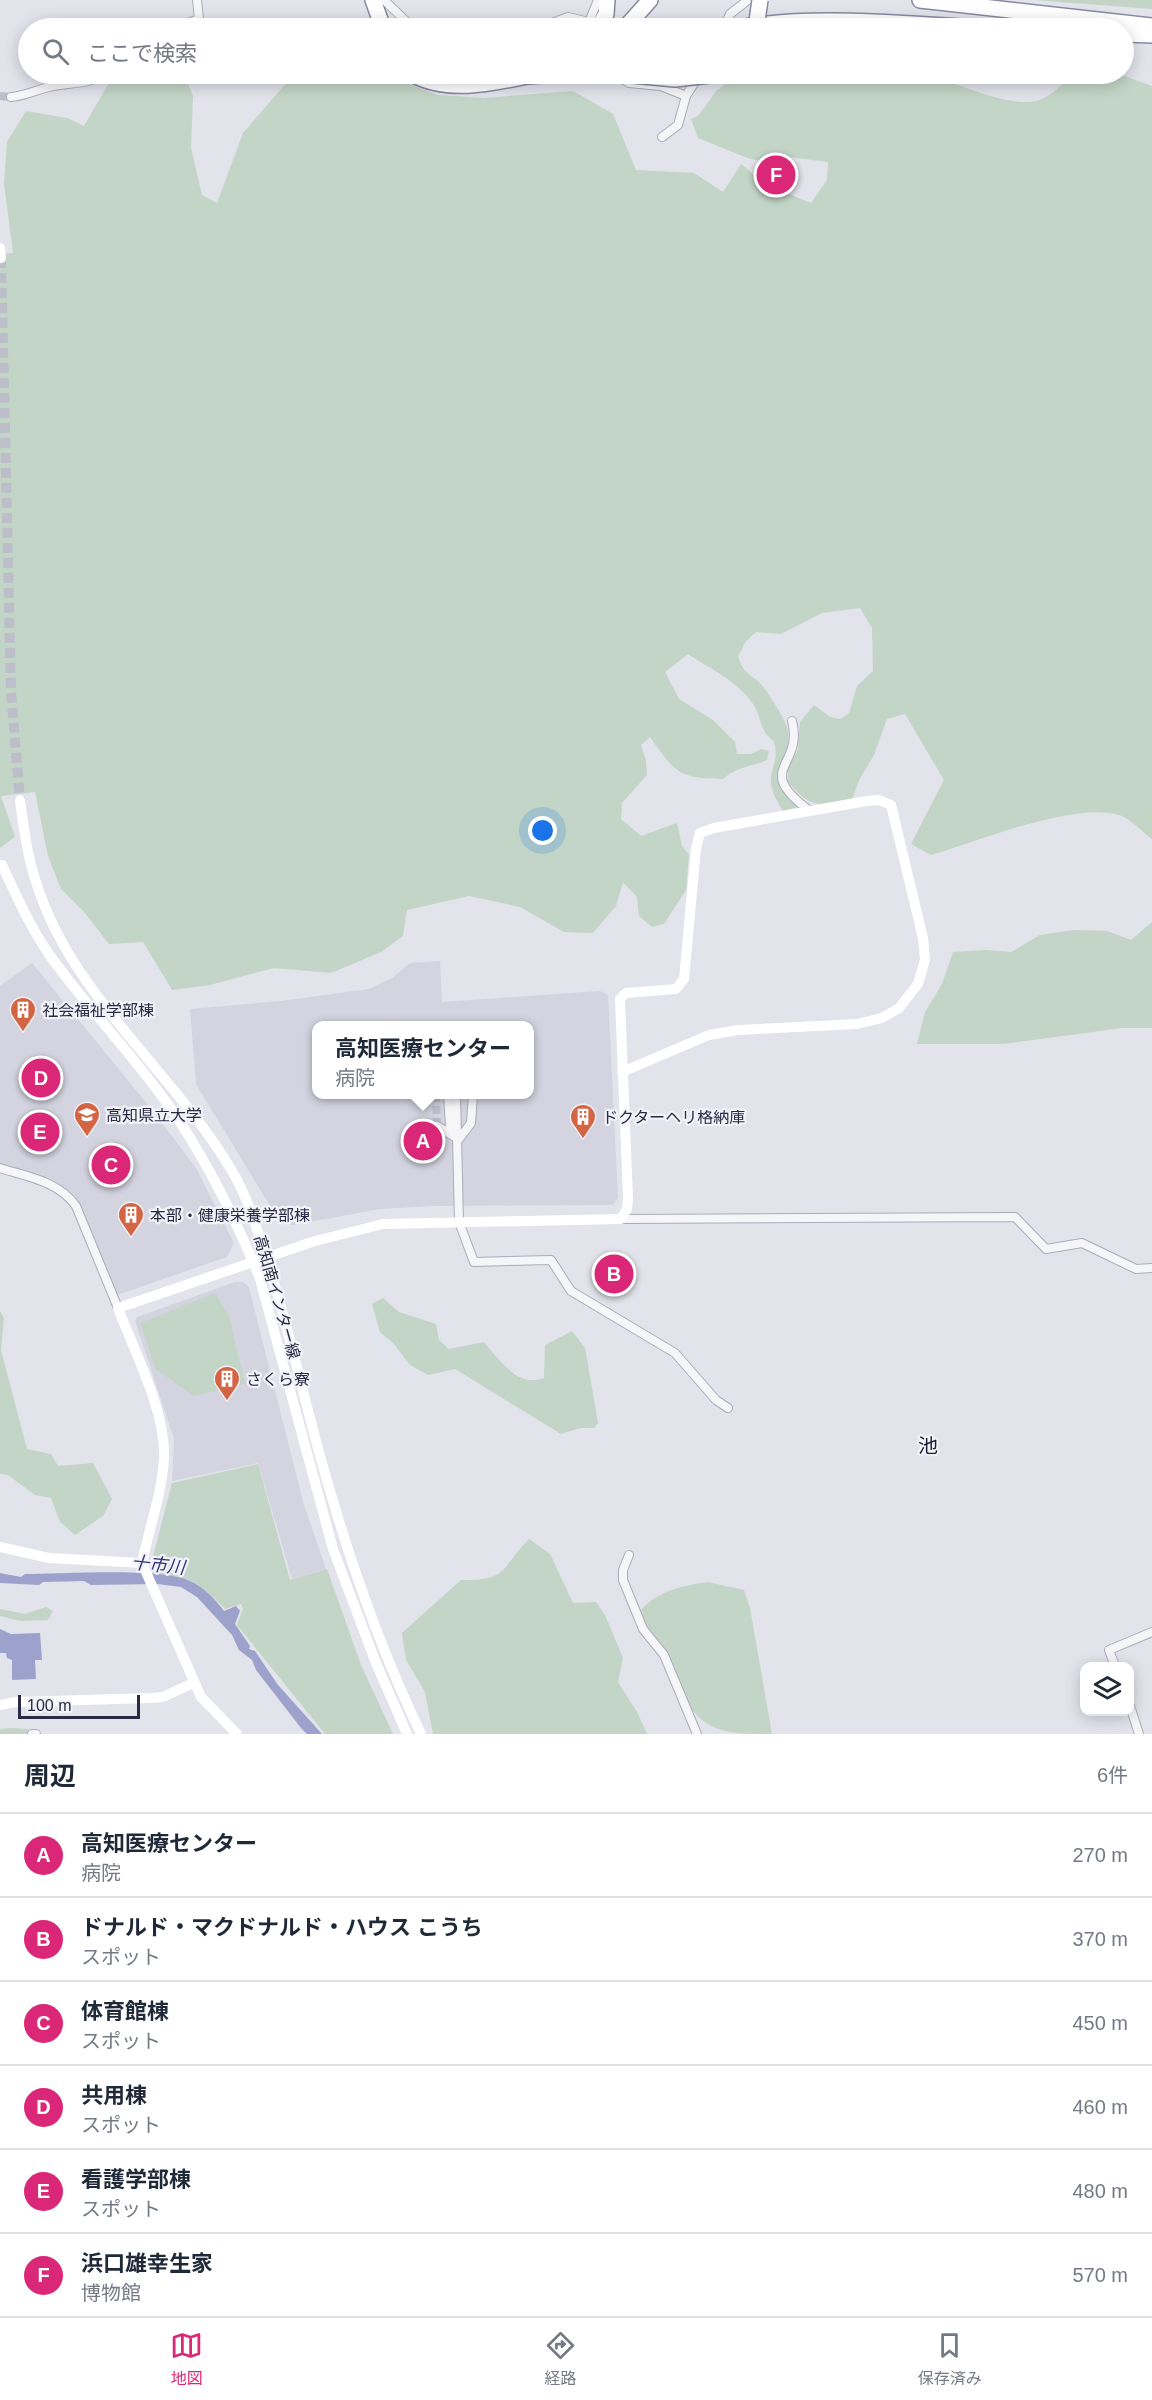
<!DOCTYPE html>
<html lang="ja">
<head>
<meta charset="utf-8">
<style>
  body { margin:0; font-family:Helvetica,"Noto Sans JP",sans-serif; background:#f2f2f3; color:#1f2937 }
  .controls { position:absolute; right:18px; bottom:18px; display:grid; overflow:hidden; border-radius:12px; box-shadow:0 3px 15px #0003 }
  .controls button { width:54px; height:54px; display:grid; place-items:center; padding:0; border:0; border-bottom:2px solid #e0e1e3; background:#fff; color:#1f2937; font:30px sans-serif }
  .scale { position:absolute; left:18px; bottom:15px; width:122px; box-sizing:border-box; padding-left:6px; border:3px solid #2a2a44; border-top:0; font-size:16px; line-height:21px; white-space:nowrap; color:#2a2a44; -webkit-text-stroke:4px #f2f3f8; paint-order:stroke }
  .you { position:absolute; left:543px; top:831px; width:21px; height:21px; margin:-15px; border:4px solid #fff; border-radius:50%; background:#1a73e8; box-shadow:0 0 0 9px #1a73e833 }
  .badge { display:grid; place-items:center; width:39px; height:39px; border-radius:50%; background:#db2777; color:#fff; font-size:20px; font-weight:700 }
  .pin { position:absolute; translate:-50% -50%; border:3px solid #fff; box-shadow:0 2px 6px #0006 }
  .popup { position:absolute; left:312px; top:1021px; width:222px; height:78px; box-sizing:border-box; display:grid; place-content:center; border-radius:12px; background:#fff; filter:drop-shadow(0 2px 4px #0005); font-size:20px; white-space:nowrap; color:#747a83 }
  .popup b { font-size:22px; color:#1f2937 }
  .popup::after { content:''; position:absolute; left:50%; top:100%; margin-left:-12px; border:12px solid transparent; border-top-color:#fff }
  .list { margin:0; padding:0; list-style:none }
  h2 { display:flex; justify-content:space-between; align-items:center; height:78px; margin:0; padding:0 24px; font-size:26px }
  h2 small { font-size:20px; font-weight:400; color:#747a83 }
  .list li { display:grid; grid-template-columns:39px 1fr auto; gap:18px; align-items:center; box-sizing:border-box; height:84px; padding:0 24px; border-top:2px solid #e0e1e3 }
  .list b { display:block; font-size:22px; white-space:nowrap }
  .list p { margin:0; font-size:20px; white-space:nowrap; color:#747a83 }
  .list em { font-size:20px; font-style:normal; color:#747a83 }
  .icon { flex:none; width:33px; height:33px; fill:none; stroke:currentColor; stroke-width:2; stroke-linecap:round; stroke-linejoin:round }
  .map { position:relative; flex:none; width:1152px; height:1734px; overflow:hidden }
  .search { position:absolute; background:#fff; box-shadow:0 3px 15px #0003; left:18px; right:18px; top:18px; height:66px; display:flex; align-items:center; gap:15px; box-sizing:border-box; padding:0 21px; border-radius:33px; color:#747a83; font-size:22px }
  .sheet { height:582px; background:#fff }
  nav { display:flex; justify-content:space-around; align-items:center; box-sizing:border-box; height:84px; border-top:2px solid #e0e1e3; background:#fff; font-size:16px; color:#747a83 }
  nav a { display:grid; justify-items:center; gap:3px }
  nav .on { color:#db2777 }
  .map>svg:first-child { display:block }
  .built { fill:#d4d4e0; fill-rule:evenodd }
  .green { fill:#c3d5c6 }
  .water { fill:#9ca2cc }
  .lines { fill:none; stroke-linecap:round; stroke-linejoin:round }
  .street-tunnel { stroke:#bdbeca; stroke-width:8; stroke-dasharray:8 4; stroke-linecap:butt }
  .secondary-tunnel { stroke:#bdbeca; stroke-width:10; stroke-dasharray:10 5; stroke-linecap:butt }
  .street-casing { stroke:#abacb9; stroke-width:10 }
  .highway-casing { stroke:#898aa3; stroke-width:18 }
  .street { stroke:#f6f6f9; stroke-width:8 }
  .secondary { stroke:#fff; stroke-width:10 }
  .highway { stroke:#fff; stroke-width:15 }
  .highway-bridge-casing { stroke:#898aa3; stroke-width:18; stroke-linecap:butt }
  .highway-bridge { stroke:#fff; stroke-width:15 }
  .labels { text-anchor:middle; dominant-baseline:central; stroke-width:4.5; stroke-linejoin:round; paint-order:stroke }
  .poi-label { font-size:16px; fill:#2a2a44; stroke:#f2f3f8; text-anchor:start }
  .street-label { font-size:16px; fill:#2a2a44; stroke:#f2f3f8 }
  .water-label { font-size:18px; font-style:italic; fill:#32377a; stroke:#f2f3f8 }
  .quarter-label { font-size:20px; fill:#1d1c35; stroke:#f2f3f8 }
</style>
</head>
<body>
<div class="map">
<svg width="1152" height="1734" viewBox="0 0 1152 1734">
  <rect width="100%" height="100%" fill="#e2e3eb"/>
  <!-- built -->
  <g class="built">
    <path d="M440,961L442,1002L600,991L608,995L618,1198L613,1205L432,1206L380,1209L292,1225L278,1219L196,1084L190,1009L281,1001L369,989L392,978L410,963ZM316,1026H530V1094H316Z"/>
    <path d="M32,963L153,1111L196,1168L234,1243L227,1257L117,1295L81,1206L70,1193L51,1179L0,1165V986Z"/>
    <path d="M235,1282H243L249,1287L303,1502L326,1569L292,1579L258,1463L172,1481L174,1439L135,1321L137,1317Z"/>
  </g>
  <!-- green -->
  <g class="green">
    <path d="M1034,0H1152V9Z"/>
    <path d="M114,74H184L193,96L191,148L202,195L217,203L243,133L294,74H382L438,95L484,98L573,91L613,114L636,170L694,173L723,192L741,164L752,173L757,181L811,203L827,180L828,162L789,157L788,165L750,159L698,138L691,119L698,116L717,90L740,74H938L941,79C965,87 1011,107 1036,101C1050,98 1063,83 1073,74H1119L1152,86V839C1142,832 1130,818 1119,815C1075,801 976,842 931,855L911,844L944,780L905,714L887,719L874,755L859,780L852,800C820,806 810,809 788,782V767L798,750L800,722L814,705L830,717L840,719L849,713L857,686L873,671L872,628L860,608L822,613L781,634L756,632L746,641L738,656C743,673 749,673 761,684C767,691 786,720 787,728C796,766 754,767 798,807L783,811C757,771 782,772 774,741C759,731 762,717 753,704C739,682 709,668 688,654L665,672L679,699L713,720L735,742L737,754H751L761,749L769,751L767,760C751,767 735,767 723,779C677,778 676,773 650,737L641,745L646,761L647,775L622,803L621,819L641,836L677,823L682,846L689,855L686,890L664,924L652,927L639,916L637,897L623,882L616,906L593,933L564,932L520,907L469,896L407,910L403,936L381,952L331,973L274,968L210,985L172,990L143,942L109,944L84,912L61,889L48,856L35,792L1,796L15,837L0,848V254L13,253L4,183L7,142L26,111L67,118L84,126Z"/>
    <path d="M1152,922V1028H1122L1003,1044H917L925,1012L942,984L953,952L986,950L1011,952L1040,935L1074,930L1107,931L1131,940Z"/>
    <path d="M215,1293L229,1316L245,1384L193,1396L155,1368L140,1323Z"/>
    <path d="M383,1298L399,1312L436,1324L439,1340L449,1349L484,1342C500,1360 517,1388 544,1378L545,1345L572,1331L585,1348L598,1423L594,1428H580L561,1434L455,1369L428,1375L410,1365L393,1343L380,1332L372,1304Z"/>
    <path d="M0,1311L4,1318L1,1350L27,1449L51,1454L58,1466L93,1463L112,1499L103,1516L75,1535L60,1522L51,1498L35,1495L8,1475L0,1474Z"/>
    <path d="M258,1464L290,1580L327,1569L361,1665L393,1734H325L237,1625L243,1608L241,1604L225,1609C200,1583 191,1576 154,1574L150,1568L172,1483Z"/>
    <path d="M529,1539L550,1554L573,1603L596,1602L605,1615L623,1658L618,1682L637,1712L647,1734H433L425,1692L406,1660L402,1633L461,1580C508,1581 500,1569 529,1539Z"/>
    <path d="M708,1582L744,1590L750,1608L772,1734C728,1734 705,1734 683,1696C678,1685 677,1671 672,1661C660,1639 646,1636 641,1610C659,1590 682,1586 708,1582Z"/>
    <path d="M46,1607L53,1611L48,1620L20,1621L0,1616V1609L25,1614Z"/>
    <path d="M11,1728L28,1729V1734H0V1729Z"/>
  </g>
  <!-- water -->
  <g class="water">
    <path d="M0,1573L21,1577L25,1574C61,1574 162,1567 190,1581C204,1587 215,1599 224,1611L236,1606L240,1611L235,1624L250,1646L249,1649L255,1651L278,1685L322,1734H307L301,1728L256,1670L252,1660L239,1650L232,1635L197,1597L181,1587L157,1584L91,1585L84,1581L43,1582L39,1585L0,1583Z"/>
    <path d="M0,1629L11,1634L40,1633L42,1660H35L36,1679L12,1680V1660L7,1658L6,1653H0Z"/>
  </g>
  <g class="lines">
    <!-- street-tunnel -->
    <g class="street-tunnel">
      <path d="M0,96L11,97"/>
      <path d="M436,1094L437,1126"/>
    </g>
    <!-- secondary-tunnel -->
    <path class="secondary-tunnel" d="M1,258L11,692L20,800"/>
    <defs>
      <g id="street">
        <path d="M384,0L413,28"/>
        <path d="M593,25L589,22L598,0"/>
        <path d="M173,28L199,19L197,0"/>
        <path d="M539,28L568,17L589,22"/>
        <path d="M723,28L730,14L748,0"/>
        <path d="M619,77L629,83L661,86L686,96L678,125L662,137"/>
        <path d="M686,96L698,77"/>
        <path d="M11,97C25,96 36,90 49,87C69,82 87,85 106,74"/>
        <path d="M792,721C804,768 752,768 810,811"/>
        <path d="M448,1094L450,1126L458,1138"/>
        <path d="M456,1094L459,1222L474,1262L551,1260L571,1291L675,1353L716,1400L728,1408"/>
        <path d="M437,1126L455,1137"/>
        <path d="M459,1139L471,1123L473,1094"/>
        <path d="M0,1168C28,1177 58,1181 76,1206L118,1308"/>
        <path d="M621,1219L1015,1217L1046,1249L1082,1243L1136,1269L1152,1268"/>
        <path d="M629,1555L623,1570V1580L643,1629L664,1655L697,1734"/>
        <path d="M1115,1666L1109,1650L1152,1632"/>
        <path d="M1130,1706L1139,1734"/>
        <path d="M32,1734H36"/>
      </g>
      <g id="highway">
        <path d="M373,0L383,28"/>
        <path d="M920,0L1152,26"/>
        <path d="M598,28L606,14L607,0"/>
        <path d="M625,28L650,0"/>
        <path d="M738,28C817,14 906,25 986,28"/>
        <path d="M1124,34L1152,35"/>
        <path d="M412,74C450,95 497,82 537,74"/>
        <path d="M528,76L558,74"/>
      </g>
    </defs>
    <!-- street casing -->
    <use href="#street" class="street-casing"/>
    <!-- highway casing -->
    <use href="#highway" class="highway-casing"/>
    <!-- street -->
    <use href="#street" class="street"/>
    <!-- secondary -->
    <g class="secondary">
      <path d="M0,248L1,258"/>
      <path d="M20,800C24,831 28,861 39,891C76,999 175,1074 232,1171C248,1198 257,1228 266,1257C287,1321 301,1387 319,1452C345,1548 378,1644 421,1734"/>
      <path d="M2,865C17,897 31,929 51,957C88,1008 131,1053 167,1103C206,1158 235,1217 260,1279L333,1549L376,1663L407,1734"/>
      <path d="M0,1547L49,1558L142,1563L201,1697L237,1734"/>
      <path d="M142,1563C149,1528 162,1494 164,1458C166,1411 134,1351 118,1308L315,1241L383,1224L621,1219L627,1209L628,1199L620,999L626,993L676,989L684,979L696,849L700,833L714,828L867,801L879,800L891,805L923,938L925,960L918,984L899,1008L882,1018L857,1024L738,1030L709,1035L622,1072"/>
      <path d="M0,1705L15,1702L151,1698L163,1697L193,1683"/>
    </g>
    <!-- highway -->
    <use href="#highway" class="highway"/>
    <defs>
      <g id="highway-bridge">
        <path d="M756,28L760,0"/>
        <path d="M621,74L675,79L710,75"/>
      </g>
    </defs>
    <!-- highway-bridge casing -->
    <use href="#highway-bridge" class="highway-bridge-casing"/>
    <!-- highway-bridge -->
    <use href="#highway-bridge" class="highway-bridge"/>
  </g>
  <!-- icons -->
  <defs>
    <symbol id="building-pin" viewBox="-11 -11 22 30"><path d="M0 17L-7.5 6A9.5 9.5 0 1 1 7.5 6Z" fill="#d46544" stroke="#f2f3f8"/><path d="M-4-6H4V6H1V3H-1V6H-4ZM-2.5-4.3h1.7v1.8h-1.7ZM.8-4.3h1.7v1.8H.8ZM-2.5-1h1.7V.8h-1.7ZM.8-1h1.7V.8H.8Z" fill="#fff"/></symbol>
    <symbol id="university-pin" viewBox="-11 -11 22 30"><path d="M0 17L-7.5 6A9.5 9.5 0 1 1 7.5 6Z" fill="#d46544" stroke="#f2f3f8"/><path d="M0-5L7-2L0 1L-7-2ZM-4 1L0 2.5L4 1V4Q0 6-4 4Z" fill="#fff"/></symbol>
  </defs>
  <g fill-rule="evenodd">
    <use href="#building-pin" x="8" y="995" width="30" height="40"/>
    <use href="#university-pin" x="72" y="1100" width="30" height="40"/>
    <use href="#building-pin" x="568" y="1102" width="30" height="40"/>
    <use href="#building-pin" x="116" y="1200" width="30" height="40"/>
    <use href="#building-pin" x="212" y="1364" width="30" height="40"/>
  </g>
  <g class="labels">
    <!-- poi labels -->
    <g class="poi-label">
      <text x="42" y="1010">社会福祉学部棟</text>
      <text x="106" y="1115">高知県立大学</text>
      <text x="602" y="1117">ドクターヘリ格納庫</text>
      <text x="150" y="1215">本部・健康栄養学部棟</text>
      <text x="246" y="1379">さくら寮</text>
    </g>
    <!-- street labels -->
    <g class="street-label">
      <text transform="translate(277 1297) rotate(74)">高知南インター線</text>
    </g>
    <!-- water labels -->
    <g class="water-label">
      <text transform="translate(158 1565) rotate(6)">十市川</text>
    </g>
    <!-- quarter labels -->
    <g class="quarter-label">
      <text x="928" y="1446">池</text>
    </g>
  </g>
</svg>
<div class="controls">
<button><svg class="icon" aria-label="layers" viewBox="0 0 24 24"><path d="M12 4l9 5-9 5-9-5zM3 14l9 5 9-5"/></svg></button>
</div>
<div class="scale">100 m</div>
<div class="you"></div>
<div class="pin badge" style="left:423px;top:1141px">A</div>
<div class="popup"><b>高知医療センター</b>病院</div>
<div class="pin badge" style="left:614px;top:1274px">B</div>
<div class="pin badge" style="left:111px;top:1165px">C</div>
<div class="pin badge" style="left:41px;top:1078px">D</div>
<div class="pin badge" style="left:40px;top:1132px">E</div>
<div class="pin badge" style="left:776px;top:175px">F</div>
<div class="search"><svg class="icon" aria-label="search" viewBox="0 0 24 24"><circle cx="10" cy="10" r="6"/><path d="M15 15l6 6"/></svg>ここで検索</div>
</div>
<section class="sheet">
<h2>周辺<small>6件</small></h2>
<ul class="list">
<li><span class="badge">A</span><div><b>高知医療センター</b><p>病院</p></div><em>270 m</em></li>
<li><span class="badge">B</span><div><b>ドナルド・マクドナルド・ハウス こうち</b><p>スポット</p></div><em>370 m</em></li>
<li><span class="badge">C</span><div><b>体育館棟</b><p>スポット</p></div><em>450 m</em></li>
<li><span class="badge">D</span><div><b>共用棟</b><p>スポット</p></div><em>460 m</em></li>
<li><span class="badge">E</span><div><b>看護学部棟</b><p>スポット</p></div><em>480 m</em></li>
<li><span class="badge">F</span><div><b>浜口雄幸生家</b><p>博物館</p></div><em>570 m</em></li>
</ul>
</section>
<nav>
<a class="on"><svg class="icon" aria-label="map" viewBox="0 0 24 24"><path d="M3 6l6-2 6 2 6-2v14l-6 2-6-2-6 2zM9 4v14M15 6v14"/></svg>地図</a>
<a><svg class="icon" aria-label="directions" viewBox="0 0 24 24"><path d="M12 3l9 9-9 9-9-9zM9 14v-3h6M13 9l2 2-2 2"/></svg>経路</a>
<a><svg class="icon" aria-label="saved" viewBox="0 0 24 24"><path d="M7 4h10v16l-5-4-5 4z"/></svg>保存済み</a>
</nav>
</body>
</html>
